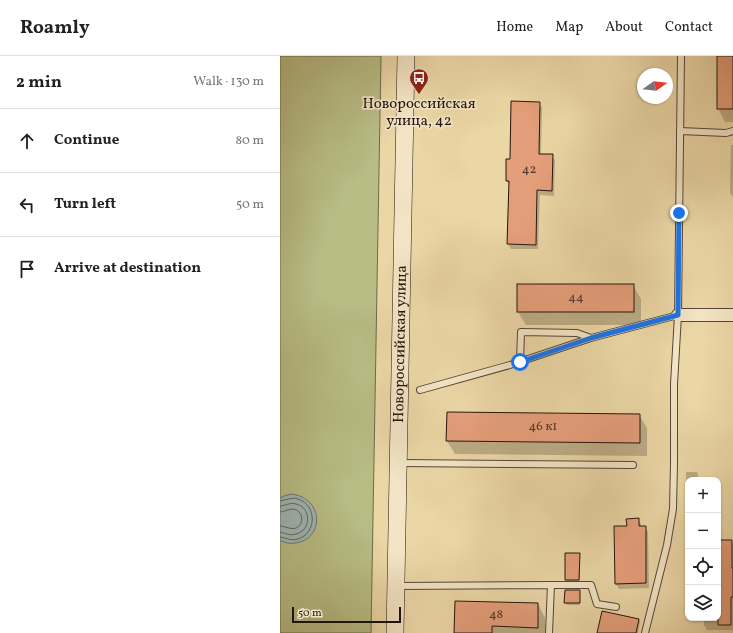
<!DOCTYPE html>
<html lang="en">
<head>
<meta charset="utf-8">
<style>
  body { margin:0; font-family:Vollkorn,serif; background:#f6f6f6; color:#202124 }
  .controls { position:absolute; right:12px; bottom:12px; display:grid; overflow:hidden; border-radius:8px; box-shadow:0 1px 3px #0004 }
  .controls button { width:36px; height:36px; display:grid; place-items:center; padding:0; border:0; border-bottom:1px solid #e0e0e0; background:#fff; color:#202124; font:20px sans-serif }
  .compass { position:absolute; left:357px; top:12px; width:36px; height:36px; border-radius:50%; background:#fff; box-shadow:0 1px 3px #0004; rotate:75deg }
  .scale { position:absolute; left:12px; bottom:10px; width:109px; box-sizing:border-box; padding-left:4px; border:2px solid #23160f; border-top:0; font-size:11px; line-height:14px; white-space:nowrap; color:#23160f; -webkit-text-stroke:3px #f2e4c5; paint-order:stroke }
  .stop { position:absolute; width:12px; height:12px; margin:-9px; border:3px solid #1a73e8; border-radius:50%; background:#fff }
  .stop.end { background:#1a73e8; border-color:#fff; box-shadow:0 1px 4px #0008 }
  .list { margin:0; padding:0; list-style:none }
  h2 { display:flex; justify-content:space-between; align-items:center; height:52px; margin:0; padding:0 16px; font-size:17px }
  h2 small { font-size:13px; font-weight:400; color:#757577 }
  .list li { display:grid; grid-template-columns:26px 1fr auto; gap:12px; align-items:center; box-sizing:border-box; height:64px; padding:0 16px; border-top:1px solid #e0e0e0 }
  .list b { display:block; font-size:15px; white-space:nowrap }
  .list em { font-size:13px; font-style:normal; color:#757577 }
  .icon { flex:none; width:22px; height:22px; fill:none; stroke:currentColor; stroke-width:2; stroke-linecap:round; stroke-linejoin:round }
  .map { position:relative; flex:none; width:453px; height:577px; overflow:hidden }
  header { display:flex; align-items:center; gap:24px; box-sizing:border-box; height:56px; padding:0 20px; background:#fff; border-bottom:1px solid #e0e0e0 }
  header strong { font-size:19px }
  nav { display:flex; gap:22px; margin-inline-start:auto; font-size:14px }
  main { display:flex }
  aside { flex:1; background:#fff }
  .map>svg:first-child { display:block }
  .green { fill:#b8bd86; stroke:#6e6a4a }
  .water { fill:#9fb6b4; stroke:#6d7672 }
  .shadow { fill:#0003 }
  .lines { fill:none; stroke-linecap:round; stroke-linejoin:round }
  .shore { stroke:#616662; stroke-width:1 }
  .building { fill:#e49e7a; stroke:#23160f }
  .service-casing { stroke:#554635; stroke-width:8 }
  .minor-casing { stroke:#554635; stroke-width:14 }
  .secondary-casing { stroke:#23160f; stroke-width:18 }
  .service { stroke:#f2e4c5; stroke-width:6 }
  .minor { stroke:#f2e4c5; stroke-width:12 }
  .secondary { stroke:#f2e4c5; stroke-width:17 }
  .route { stroke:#1a73e8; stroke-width:5 }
  .labels { text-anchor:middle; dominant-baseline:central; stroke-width:3.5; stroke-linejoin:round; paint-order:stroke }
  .number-label { font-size:13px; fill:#53382a }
  .poi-label { font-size:15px; fill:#23160f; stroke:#f2e4c5 }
  .street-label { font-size:15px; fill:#23160f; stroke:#f2e4c5 }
</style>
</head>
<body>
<header>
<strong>Roamly</strong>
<nav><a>Home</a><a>Map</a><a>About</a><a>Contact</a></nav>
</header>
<main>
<aside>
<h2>2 min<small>Walk · 130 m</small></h2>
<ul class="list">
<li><svg class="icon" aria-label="ahead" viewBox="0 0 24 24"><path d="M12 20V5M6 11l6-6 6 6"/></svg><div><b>Continue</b></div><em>80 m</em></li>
<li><svg class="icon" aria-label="left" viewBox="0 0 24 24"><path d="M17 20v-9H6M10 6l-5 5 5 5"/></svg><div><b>Turn left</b></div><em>50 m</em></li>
<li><svg class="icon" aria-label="arrive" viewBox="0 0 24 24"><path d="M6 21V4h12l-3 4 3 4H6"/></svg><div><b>Arrive at destination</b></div></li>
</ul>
</aside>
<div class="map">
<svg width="453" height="577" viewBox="0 0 453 577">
  <rect width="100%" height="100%" fill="#ebd6a6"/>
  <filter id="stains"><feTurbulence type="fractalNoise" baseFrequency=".005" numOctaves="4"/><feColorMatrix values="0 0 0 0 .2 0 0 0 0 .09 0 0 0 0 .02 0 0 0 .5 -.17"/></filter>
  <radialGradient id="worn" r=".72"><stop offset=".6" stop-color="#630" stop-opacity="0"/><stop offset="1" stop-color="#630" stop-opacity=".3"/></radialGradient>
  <!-- green -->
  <path class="green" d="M0,0H101L91,577H0Z"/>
  <!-- water -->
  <path class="water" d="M11,438C45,442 44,484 15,487C10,488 5,487 0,484V442L4,440Z"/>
  <!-- shadow -->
  <g class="shadow">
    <path d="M438,0H453V66H445L438,52Z"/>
    <path d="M259,47L262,52L261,99H272L275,104L274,140L260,139L258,193H231L228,188L230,130L227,125V104H231Z"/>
    <path d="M451,89H453V141L450,137Z"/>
    <path d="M353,229L361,243V269H246L238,256Z"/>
    <path d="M359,359L367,372V400L175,398L167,385Z"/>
    <path d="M406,416H417L418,419V424H408V429L406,427Z"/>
    <path d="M358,463L361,468V471H365L368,476L369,532L339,533L336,528L348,471Z"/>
    <path d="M438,485H451L453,488V574H427L424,569V562H438Z"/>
    <path d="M286,498H299L300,501V526H287L286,524Z"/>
    <path d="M299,534L300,537V549H287L285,547Z"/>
    <path d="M258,548L265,562V577H175Z"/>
    <path d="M359,563L360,566L358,577H318Z"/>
  </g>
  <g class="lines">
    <!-- shore -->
    <g class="shore">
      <path d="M0,445C6,444 12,441 18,443C37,449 37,477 18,483C12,485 6,482 0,481"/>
      <path d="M0,450C5,450 10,446 16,448C31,451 32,474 16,478C10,480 5,477 0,476"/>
      <path d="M0,456C4,456 8,453 13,453C23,454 25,468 16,472C11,474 5,470 0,470"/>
    </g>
  </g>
  <!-- building -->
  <g class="building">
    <rect x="437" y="0" width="16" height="53"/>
    <path d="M231,45L260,46L259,98H273L272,135L257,134L256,189L227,188L229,125H226V103H230Z"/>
    <rect x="237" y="228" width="117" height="28"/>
    <path d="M167,356L360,358V387L166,385Z"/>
    <path d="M359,462V470H366V527L335,528L334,470H347L346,463Z"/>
    <path d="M438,484H452V512H453V541H451V569H438Z"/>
    <path d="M285,497H300L299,524H285Z"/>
    <path d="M285,534H300V547H284Z"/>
    <path d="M175,545L258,547V572L212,570V577H174Z"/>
    <path d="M322,555L359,563L356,577H317Z"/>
  </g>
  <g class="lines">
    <defs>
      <g id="service">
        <path d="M400,75L446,77L453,75"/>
        <path d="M240,306L241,276L297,277L311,282"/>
        <path d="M140,334L230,309L311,282L398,259"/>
        <path d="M120,407L353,409"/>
        <path d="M271,529H311L317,548L336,551"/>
        <path d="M118,530L271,529L269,577"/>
        <path d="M365,577L387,489L393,453L394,407V328L398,259L401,0"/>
      </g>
      <path id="minor" d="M398,259H453"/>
      <g id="secondary">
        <path id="s1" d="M115,577L126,0"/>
      </g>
    </defs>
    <!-- service casing -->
    <use href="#service" class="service-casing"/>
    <!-- minor casing -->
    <use href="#minor" class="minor-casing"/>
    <!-- secondary casing -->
    <use href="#secondary" class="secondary-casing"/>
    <!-- service -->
    <use href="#service" class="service"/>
    <!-- minor -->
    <use href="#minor" class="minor"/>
    <!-- secondary -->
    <use href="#secondary" class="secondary"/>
  </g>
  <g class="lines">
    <!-- route -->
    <path class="route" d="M240,306L311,282L398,259L399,157"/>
  </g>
  <!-- icons -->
  <defs>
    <symbol id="bus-pin" viewBox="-11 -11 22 30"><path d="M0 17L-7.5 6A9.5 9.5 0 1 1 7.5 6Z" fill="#8f2418" stroke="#f2e4c5"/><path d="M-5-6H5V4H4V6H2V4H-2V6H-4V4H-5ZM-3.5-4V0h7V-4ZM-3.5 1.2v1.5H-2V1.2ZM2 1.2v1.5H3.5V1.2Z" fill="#fff"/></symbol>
  </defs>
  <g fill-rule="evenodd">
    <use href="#bus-pin" x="128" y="11" width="22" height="30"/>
  </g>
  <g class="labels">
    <!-- number labels -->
    <g class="number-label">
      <text x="249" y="114">42</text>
      <text x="296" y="242">44</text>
      <text x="263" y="371">46 к1</text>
      <text x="216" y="559">48</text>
    </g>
    <!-- poi labels -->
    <g class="poi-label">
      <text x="139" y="48">Новороссийская<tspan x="139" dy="17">улица, 42</tspan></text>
    </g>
    <!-- street labels -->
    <g class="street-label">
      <text stroke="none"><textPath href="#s1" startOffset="289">Новороссийская улица</textPath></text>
    </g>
  </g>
  <rect width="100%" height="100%" filter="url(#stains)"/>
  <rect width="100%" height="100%" fill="url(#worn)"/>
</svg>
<div class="controls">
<button>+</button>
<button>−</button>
<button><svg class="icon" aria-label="locate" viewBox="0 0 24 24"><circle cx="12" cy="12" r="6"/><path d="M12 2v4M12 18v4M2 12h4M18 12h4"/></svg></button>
<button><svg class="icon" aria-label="layers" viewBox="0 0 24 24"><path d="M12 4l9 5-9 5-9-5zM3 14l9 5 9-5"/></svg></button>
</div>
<svg class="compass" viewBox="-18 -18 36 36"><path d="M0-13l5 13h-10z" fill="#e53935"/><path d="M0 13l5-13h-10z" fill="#757577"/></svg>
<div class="scale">50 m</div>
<div class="stop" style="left:240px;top:306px"></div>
<div class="stop end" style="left:399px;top:157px"></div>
</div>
</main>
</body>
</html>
